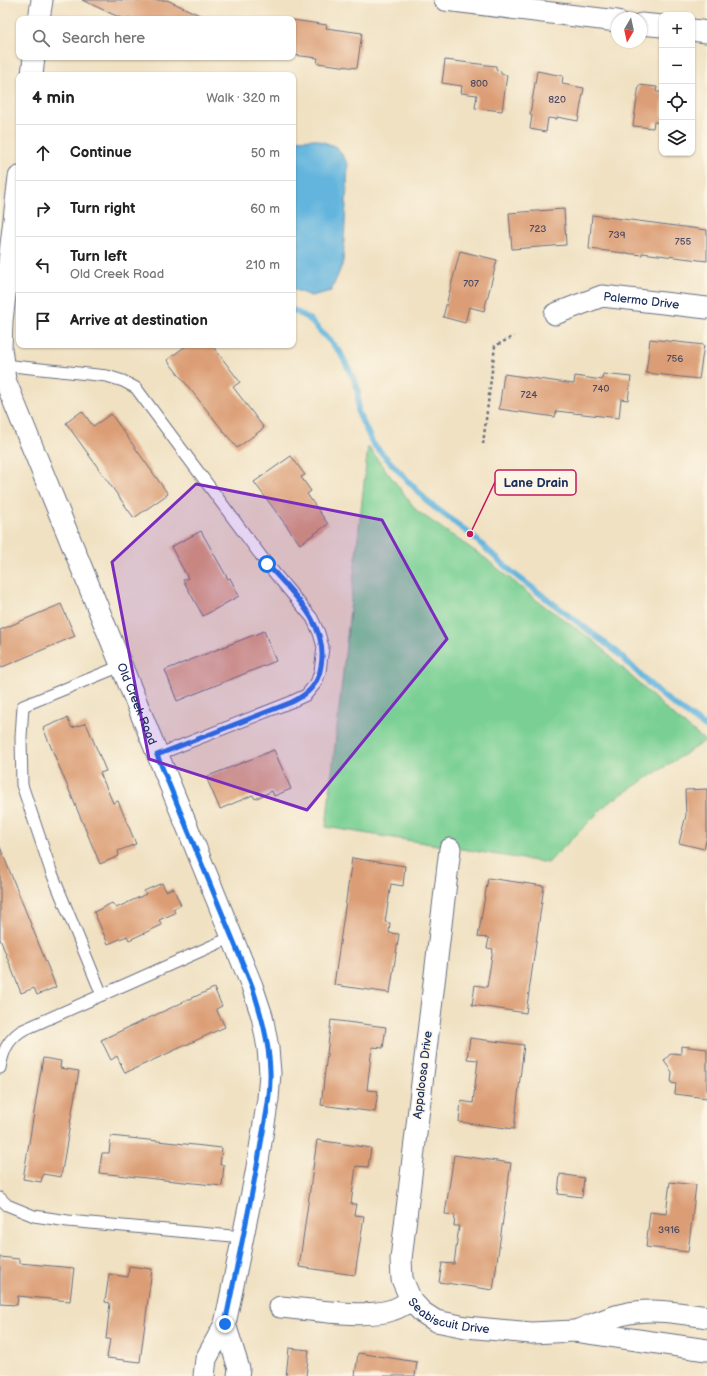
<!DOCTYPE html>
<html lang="en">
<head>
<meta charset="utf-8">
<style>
  body { margin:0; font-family:"Balsamiq Sans",sans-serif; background:#f6f6f6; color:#222 }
  .controls { position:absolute; right:12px; top:12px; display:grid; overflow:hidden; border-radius:8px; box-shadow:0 1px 3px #0004 }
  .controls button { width:36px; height:36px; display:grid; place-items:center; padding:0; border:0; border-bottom:1px solid #e0e0e0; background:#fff; color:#222; font:20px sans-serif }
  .compass { position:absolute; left:611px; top:12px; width:36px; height:36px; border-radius:50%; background:#fff; box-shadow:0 1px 3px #0004; rotate:189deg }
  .stop { position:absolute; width:12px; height:12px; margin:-9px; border:3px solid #1a73e8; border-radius:50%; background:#fff }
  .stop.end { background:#1a73e8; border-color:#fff; box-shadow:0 1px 4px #0008 }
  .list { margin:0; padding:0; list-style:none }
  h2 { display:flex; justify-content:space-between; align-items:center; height:52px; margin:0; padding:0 16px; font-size:17px }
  h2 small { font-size:13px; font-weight:400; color:#767676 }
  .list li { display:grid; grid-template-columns:26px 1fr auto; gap:12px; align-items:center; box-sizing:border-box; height:56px; padding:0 16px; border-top:1px solid #e0e0e0 }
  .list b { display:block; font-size:15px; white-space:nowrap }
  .list p { margin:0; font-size:13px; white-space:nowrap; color:#767676 }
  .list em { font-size:13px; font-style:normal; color:#767676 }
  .icon { flex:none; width:22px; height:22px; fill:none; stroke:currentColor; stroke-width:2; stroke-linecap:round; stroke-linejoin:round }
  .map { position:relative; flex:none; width:707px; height:1376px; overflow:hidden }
  .search { position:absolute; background:#fff; box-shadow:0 1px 3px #0004; left:16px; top:16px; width:280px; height:44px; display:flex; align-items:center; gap:10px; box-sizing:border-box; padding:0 14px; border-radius:8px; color:#767676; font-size:15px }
  .panel { position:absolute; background:#fff; box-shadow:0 1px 3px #0004; left:16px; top:72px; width:280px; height:276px; border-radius:8px }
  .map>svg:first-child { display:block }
  .green { fill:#7ad094; stroke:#4a8079 }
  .water { fill:#63b5de; stroke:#3f729e }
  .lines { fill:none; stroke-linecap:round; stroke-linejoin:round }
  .stream { stroke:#63b5de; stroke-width:6 }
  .building { fill:#db9d75 }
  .lane-casing { stroke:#666d81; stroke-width:13 }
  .street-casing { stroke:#666d81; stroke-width:23 }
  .path { stroke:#666d81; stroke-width:2.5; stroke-dasharray:3 3; stroke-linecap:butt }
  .lane { stroke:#fff; stroke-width:11 }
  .street { stroke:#fff; stroke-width:21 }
  .route { stroke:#1a73e8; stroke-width:5 }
  .marked { fill:#7b2cbf; fill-opacity:0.2; stroke:#7b2cbf; stroke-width:3; stroke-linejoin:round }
  .labels { text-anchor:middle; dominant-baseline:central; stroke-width:3; stroke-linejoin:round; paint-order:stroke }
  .number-label { font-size:10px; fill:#4b4a64 }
  .street-label { font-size:12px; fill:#1b2f5e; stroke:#fcf5e5 }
  .leader { fill:none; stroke:#c2185b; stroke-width:1.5 }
  .callout-dot { fill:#c2185b; stroke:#fcf5e5; stroke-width:1.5 }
  .callout { fill:#fcf5e5; stroke:#c2185b; stroke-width:1.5 }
  .callout-label { font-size:13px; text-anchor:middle; font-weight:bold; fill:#1b2f5e }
</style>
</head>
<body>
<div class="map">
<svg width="707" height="1376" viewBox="0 0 707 1376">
  <rect width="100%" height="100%" fill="#fcf5e5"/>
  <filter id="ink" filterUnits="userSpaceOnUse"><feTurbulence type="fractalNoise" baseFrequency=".025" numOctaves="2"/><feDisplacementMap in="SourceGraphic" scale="8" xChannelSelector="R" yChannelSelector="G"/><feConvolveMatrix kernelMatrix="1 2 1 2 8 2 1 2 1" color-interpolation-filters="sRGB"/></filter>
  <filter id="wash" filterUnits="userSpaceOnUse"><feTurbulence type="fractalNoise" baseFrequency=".012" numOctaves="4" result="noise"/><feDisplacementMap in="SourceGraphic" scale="16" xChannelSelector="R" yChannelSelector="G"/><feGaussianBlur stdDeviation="0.9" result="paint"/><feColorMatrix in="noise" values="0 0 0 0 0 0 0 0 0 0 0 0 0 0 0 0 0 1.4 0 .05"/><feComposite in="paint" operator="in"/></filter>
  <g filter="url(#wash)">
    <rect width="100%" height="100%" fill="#f0e1c2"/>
    <!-- green -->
    <path class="green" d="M368,447L417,511L485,558L535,599L595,642L668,711L705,741L608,803L548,863L326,827Z"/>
    <!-- water -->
    <path class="water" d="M315,139L337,147L348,164L343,263L331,291L311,296L293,289V140Z"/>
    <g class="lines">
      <!-- stream -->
      <path class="stream" d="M293,310L309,319L340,352L355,381L358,390V412L373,444L429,503L470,534L514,574L617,652L657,691L673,704L707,728"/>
    </g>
    <g id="blocks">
      <!-- building -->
      <g class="building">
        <path d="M82,0H167L208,19H123Z"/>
        <path d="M293,20L327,25L326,28L362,33L357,68L317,63L318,58L293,55Z"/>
        <path d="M445,60L496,66V70L501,71V74L507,75L502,111L475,108L477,95L461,93L462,86L442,83Z"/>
        <path d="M537,71L563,76L562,84L584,88L578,121L557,117V119L548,118L546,132L530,129L532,115L530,114Z"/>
        <path d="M639,85L657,87L656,92H662V123L654,122L653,128L633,126Z"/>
        <path d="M564,209L566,245L512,249L509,213Z"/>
        <path d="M592,215L707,230V261L642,253V255L589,249Z"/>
        <path d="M460,251L497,260L484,311L469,307L465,323L443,317Z"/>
        <path d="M650,339L704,345L699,379L646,373Z"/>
        <path d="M187,345H212L240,382L233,387L264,428L237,448L167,360Z"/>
        <path d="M504,374L574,384L575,376L602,380L603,374L631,377L628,400L621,399L619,418L556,411L555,417L499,409Z"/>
        <path d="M82,411L93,426L111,414L168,494L134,518L66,423Z"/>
        <path d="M291,456L305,475L301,477L311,491L307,494L328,524L300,544L254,482Z"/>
        <path d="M201,531L228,579L230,578L239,596L203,616L183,580L188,578L171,547Z"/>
        <path d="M61,604L75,636L0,668V630Z"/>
        <path d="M264,631L276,661L177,701L165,670Z"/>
        <path d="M67,718L72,728L86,723L106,771L100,773L113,803L118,801L136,844L118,851L119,856L100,864L43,728Z"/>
        <path d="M274,750L291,789L274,796L272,791L255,799L253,795L220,809L206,777Z"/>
        <path d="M707,789V836L704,849L679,843L686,815L685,790Z"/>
        <path d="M0,847L56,987L37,995L34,988L21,993L0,939Z"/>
        <path d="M352,858L405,866L403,886L391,884L385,922L390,923L389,933L399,934L390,993L334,985Z"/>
        <path d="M488,878L544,886L526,1013L472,1005L475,985L487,987L493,949L487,948L489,938L478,937Z"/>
        <path d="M162,883L166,891L173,888L181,905L173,909L175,913L159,920L162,925L129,940L127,936L108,944L94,912L112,903L116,908L146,894L144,891Z"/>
        <path d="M214,988L222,1006L216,1009L225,1027L125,1073L117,1056L111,1060L101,1040Z"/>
        <path d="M331,1020L386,1027L383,1048L372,1047L367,1090L378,1091L375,1112L321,1105Z"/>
        <path d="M470,1038L524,1045L514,1129L459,1122L461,1101L473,1103L478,1060L467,1059Z"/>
        <path d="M681,1046L707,1049V1098L675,1094L676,1084L671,1083L672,1072L664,1061L671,1053L681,1054Z"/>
        <path d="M43,1058L61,1061L60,1068L79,1071L61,1177L43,1174L41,1182L23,1179Z"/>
        <path d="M111,1136L222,1148L220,1165H224L222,1186L99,1173L102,1153H109Z"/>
        <path d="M317,1140L371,1148L368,1167L356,1166L351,1204H356L354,1215L364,1216L355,1275L299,1267Z"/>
        <path d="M454,1155L511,1163L493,1290L439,1282L442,1263L454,1264L459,1226H454L455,1215L445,1214Z"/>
        <path d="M560,1174L584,1178L582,1197L558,1194Z"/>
        <path d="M670,1182L696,1185L688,1252L646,1247L650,1212L666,1214Z"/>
        <path d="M0,1257L19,1259V1263L74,1268L70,1301L18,1296L17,1305L0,1304Z"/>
        <path d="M129,1266L152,1269L140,1362L107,1358L110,1339H106L110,1303L105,1302L109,1274L128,1277Z"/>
        <path d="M289,1348L309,1350L306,1376H286Z"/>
        <path d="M358,1353L417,1362L415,1376H355Z"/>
      </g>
    </g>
  </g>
  <g filter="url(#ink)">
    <use href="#blocks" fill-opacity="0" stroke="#666d81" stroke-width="1"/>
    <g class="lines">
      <defs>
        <g id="lane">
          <path d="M3,365L107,376L123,381L136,388L267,564L312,618L319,633L323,647L320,672L316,683L306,695L291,702L157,755"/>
          <path d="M102,995L51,871L22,785L21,737L23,706L121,666"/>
          <path d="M0,1068C3,1051 7,1041 21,1031L232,937"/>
          <path d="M0,1198L7,1205L34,1216L68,1221L243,1237"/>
        </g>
        <g id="street">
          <path d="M445,0L617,21"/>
          <path d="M39,19L42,0"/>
          <path d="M641,24L662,26"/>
          <path d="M692,30L707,32"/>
          <path d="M32,75L34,57"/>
          <path id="s1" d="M19,177L2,321L1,348L5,380L252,986L262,1016L268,1048L270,1073L268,1099L256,1173L225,1324L206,1359L204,1376"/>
          <path id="s2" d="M555,314L602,296L707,308"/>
          <path id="s3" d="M450,849L401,1259L402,1279L411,1300L422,1312L436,1321L466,1327L531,1333L575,1331L707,1350"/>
          <path d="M280,1307C307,1309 367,1319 392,1310C399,1308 405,1304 411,1300"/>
          <path d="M225,1324L239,1369L238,1376"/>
          <path d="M578,1330C597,1323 616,1314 636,1312C660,1309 684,1314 707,1317"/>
        </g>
      </defs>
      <!-- lane casing -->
      <use href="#lane" class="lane-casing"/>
      <!-- street casing -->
      <use href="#street" class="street-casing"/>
      <!-- path -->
      <path class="path" d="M483,444L495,346L514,336"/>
      <!-- lane -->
      <use href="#lane" class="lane"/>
      <!-- street -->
      <use href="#street" class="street"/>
    </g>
  </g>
  <g class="lines" filter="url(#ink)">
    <!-- route -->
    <path class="route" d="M225,1324C237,1264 251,1204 261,1143C265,1120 271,1095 270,1071C269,1041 261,1014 252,986L157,755L292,702C308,694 318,685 321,666C329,624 292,593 267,564"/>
  </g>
  <!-- marked area -->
  <path class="marked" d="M196,484L382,520L447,639L307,810L149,759L112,562Z"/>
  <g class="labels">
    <!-- number labels -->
    <g class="number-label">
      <text x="479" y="84">800</text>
      <text x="557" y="100">820</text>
      <text x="538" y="229">723</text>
      <text x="617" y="235">739</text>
      <text x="683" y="242">755</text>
      <text x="471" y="284">707</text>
      <text x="675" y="359">756</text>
      <text x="601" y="389">740</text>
      <text x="529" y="395">724</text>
      <text x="669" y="1230">3916</text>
    </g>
    <!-- street labels -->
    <g class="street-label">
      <text stroke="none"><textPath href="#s2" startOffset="90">Palermo Drive</textPath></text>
      <text stroke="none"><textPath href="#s1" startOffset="554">Old Creek Road</textPath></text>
      <text transform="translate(423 1075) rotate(-83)">Appaloosa Drive</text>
      <text stroke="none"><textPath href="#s3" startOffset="499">Seabiscuit Drive</textPath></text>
    </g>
  </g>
  <!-- callouts -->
  <path class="leader" d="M470 534L495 482"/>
  <circle class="callout-dot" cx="470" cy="534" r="4"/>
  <rect class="callout" x="495" y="470" width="81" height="25" rx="4"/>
  <g class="callout-label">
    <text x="536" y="487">Lane Drain</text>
  </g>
</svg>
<div class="controls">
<button>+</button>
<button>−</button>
<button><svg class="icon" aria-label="locate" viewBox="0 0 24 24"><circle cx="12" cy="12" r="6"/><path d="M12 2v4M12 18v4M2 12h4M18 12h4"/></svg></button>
<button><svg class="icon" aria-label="layers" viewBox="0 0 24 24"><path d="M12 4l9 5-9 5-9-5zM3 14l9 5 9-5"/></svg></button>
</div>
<svg class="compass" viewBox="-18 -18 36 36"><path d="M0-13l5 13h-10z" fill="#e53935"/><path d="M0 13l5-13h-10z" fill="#767676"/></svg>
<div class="stop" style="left:267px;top:564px"></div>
<div class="stop end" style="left:225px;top:1324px"></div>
<div class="search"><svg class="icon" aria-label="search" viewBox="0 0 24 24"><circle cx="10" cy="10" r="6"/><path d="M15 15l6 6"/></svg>Search here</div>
<section class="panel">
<h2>4 min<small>Walk · 320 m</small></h2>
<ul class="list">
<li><svg class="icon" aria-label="ahead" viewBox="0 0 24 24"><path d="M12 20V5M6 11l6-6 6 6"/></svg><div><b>Continue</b></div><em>50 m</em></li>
<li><svg class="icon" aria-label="right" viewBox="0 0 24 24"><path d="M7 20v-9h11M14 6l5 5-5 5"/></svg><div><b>Turn right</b></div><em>60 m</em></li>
<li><svg class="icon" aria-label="left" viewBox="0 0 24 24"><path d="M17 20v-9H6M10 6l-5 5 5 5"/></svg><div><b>Turn left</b><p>Old Creek Road</p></div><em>210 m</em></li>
<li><svg class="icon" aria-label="arrive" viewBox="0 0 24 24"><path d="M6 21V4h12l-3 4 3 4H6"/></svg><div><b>Arrive at destination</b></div></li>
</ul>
</section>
</div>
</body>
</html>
